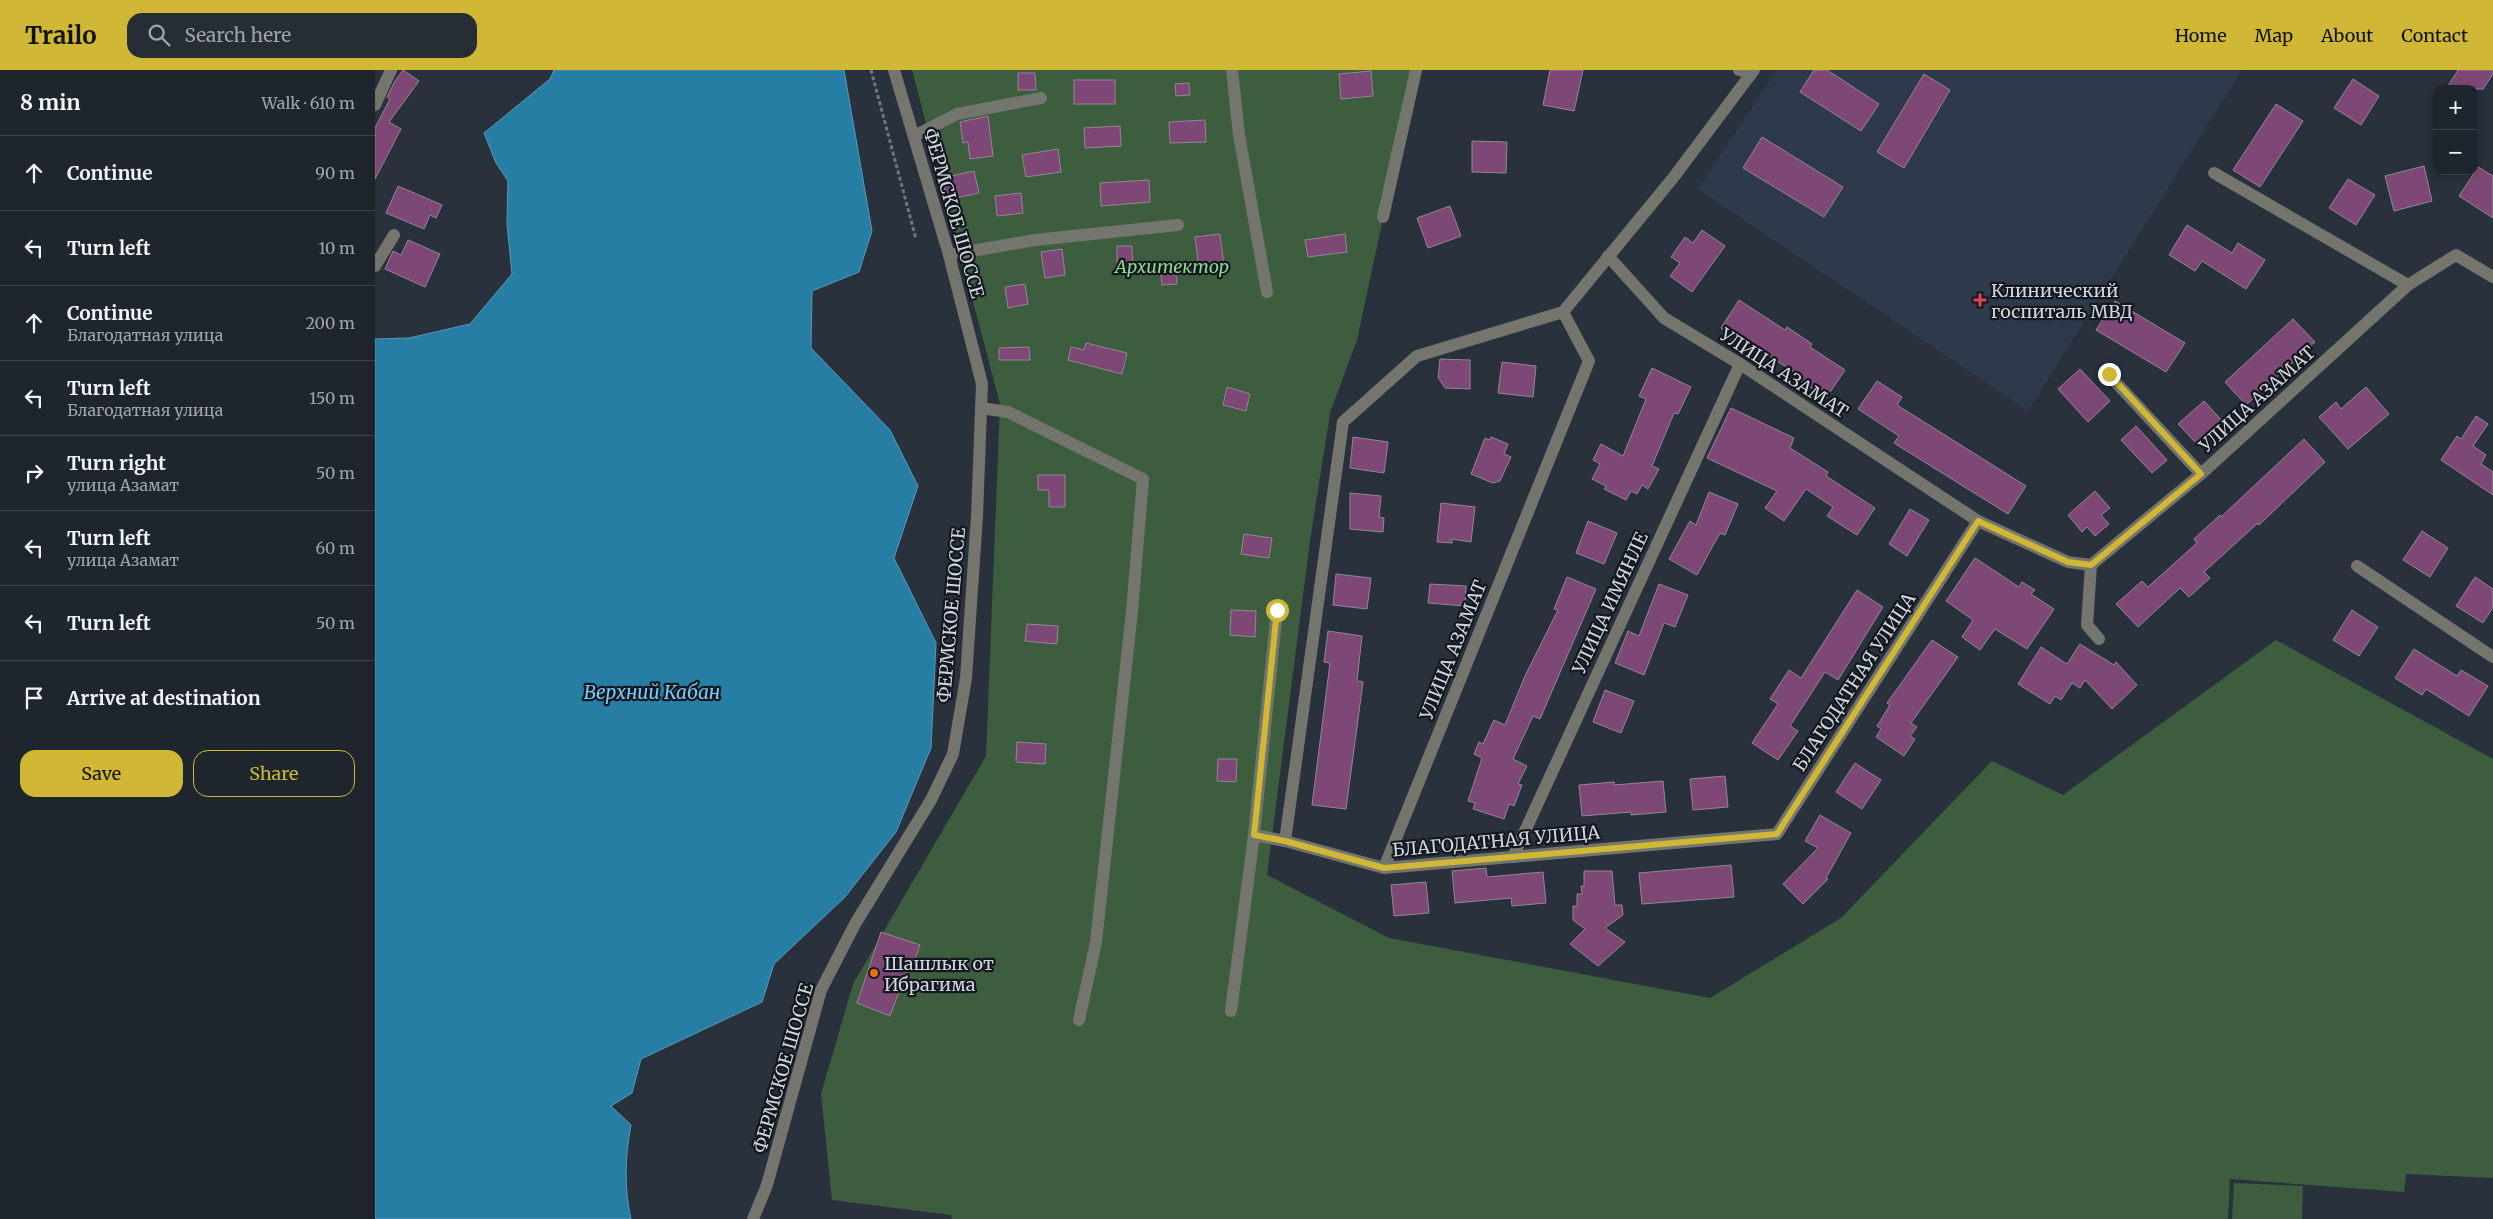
<!DOCTYPE html>
<html lang="en">
<head>
<meta charset="utf-8">
<style>
  body { margin:0; font-family:Merriweather,serif; background:#262d35; color:#f1f3f6 }
  .controls { position:absolute; right:15px; top:15px; display:grid; overflow:hidden; border-radius:10px; box-shadow:0 2px 8px #0003 }
  .controls button { width:45px; height:45px; display:grid; place-items:center; padding:0; border:0; border-bottom:1px solid #3c4249; background:#1e252d; color:#f1f3f6; font:25px sans-serif }
  .stop { position:absolute; width:15px; height:15px; margin:-11px; border:4px solid #d1b736; border-radius:50%; background:#fff }
  .stop.end { background:#d1b736; border-color:#fff; box-shadow:0 1px 5px #0008 }
  .list { margin:0; padding:0; list-style:none }
  h2 { display:flex; justify-content:space-between; align-items:center; height:65px; margin:0; padding:0 20px; font-size:21px }
  h2 small { font-size:16px; font-weight:400; color:#a1a5aa }
  .list li { display:grid; grid-template-columns:32px 1fr auto; gap:15px; align-items:center; box-sizing:border-box; height:75px; padding:0 20px; border-top:1px solid #3c4249 }
  .list b { display:block; font-size:19px; white-space:nowrap }
  .list p { margin:0; font-size:16px; white-space:nowrap; color:#a1a5aa }
  .list em { font-size:16px; font-style:normal; color:#a1a5aa }
  .actions { display:flex; gap:10px; padding:15px 20px }
  .actions a { flex:1; padding:11px 0; border:1px solid #d1b736; border-radius:15px; text-align:center; font-size:18px; color:#d1b736 }
  .actions .main { background:#d1b736; color:#111 }
  .icon { flex:none; width:28px; height:28px; fill:none; stroke:currentColor; stroke-width:2; stroke-linecap:round; stroke-linejoin:round }
  .map { position:relative; flex:none; width:2118px; height:1149px; overflow:hidden }
  header { display:flex; align-items:center; gap:30px; box-sizing:border-box; height:70px; padding:0 25px; background:#d1b736; color:#111 }
  header strong { font-size:24px }
  nav { display:flex; gap:28px; margin-inline-start:auto; font-size:18px }
  .search { width:350px; height:45px; background:#262d35; display:flex; align-items:center; gap:12px; box-sizing:border-box; padding:0 18px; border-radius:15px; color:#a1a5aa; font-size:19px }
  main { display:flex }
  aside { flex:1; background:#1e252d }
  .map>svg:first-child { display:block }
  .built { fill:#2e3a4b }
  .green { fill:#3c5e3f }
  .water { fill:#277ea4; stroke:#5a99b6 }
  .building { fill:#7d4776; stroke:#958692 }
  .lines { fill:none; stroke-linecap:round; stroke-linejoin:round }
  .path { stroke:#6e767f; stroke-width:3; stroke-dasharray:4 2.5; stroke-linecap:butt }
  .minor { stroke:#74766e; stroke-width:12 }
  .route { stroke:#d1b736; stroke-width:6 }
  .health-dot { fill:#e0444e; stroke:#14181e; stroke-width:2 }
  .food-dot { fill:#e8710a; stroke:#14181e; stroke-width:2 }
  .labels { text-anchor:middle; dominant-baseline:central; stroke-width:4.5; stroke-linejoin:round; paint-order:stroke }
  .street-label { font-size:18px; fill:#d1d7df; stroke:#14181e }
  .park-label { font-size:18px; font-style:italic; fill:#8ada91; stroke:#14181e }
  .poi-label { font-size:18px; fill:#d1d7df; stroke:#14181e; text-anchor:start }
  .water-label { font-size:19px; font-style:italic; fill:#76ccf7; stroke:#14181e }
</style>
</head>
<body>
<header>
<strong>Trailo</strong>
<div class="search"><svg class="icon" aria-label="search" viewBox="0 0 24 24"><circle cx="10" cy="10" r="6"/><path d="M15 15l6 6"/></svg>Search here</div>
<nav><a>Home</a><a>Map</a><a>About</a><a>Contact</a></nav>
</header>
<main>
<aside>
<h2>8 min<small>Walk · 610 m</small></h2>
<ul class="list">
<li><svg class="icon" aria-label="ahead" viewBox="0 0 24 24"><path d="M12 20V5M6 11l6-6 6 6"/></svg><div><b>Continue</b></div><em>90 m</em></li>
<li><svg class="icon" aria-label="left" viewBox="0 0 24 24"><path d="M17 20v-9H6M10 6l-5 5 5 5"/></svg><div><b>Turn left</b></div><em>10 m</em></li>
<li><svg class="icon" aria-label="ahead" viewBox="0 0 24 24"><path d="M12 20V5M6 11l6-6 6 6"/></svg><div><b>Continue</b><p>Благодатная улица</p></div><em>200 m</em></li>
<li><svg class="icon" aria-label="left" viewBox="0 0 24 24"><path d="M17 20v-9H6M10 6l-5 5 5 5"/></svg><div><b>Turn left</b><p>Благодатная улица</p></div><em>150 m</em></li>
<li><svg class="icon" aria-label="right" viewBox="0 0 24 24"><path d="M7 20v-9h11M14 6l5 5-5 5"/></svg><div><b>Turn right</b><p>улица Азамат</p></div><em>50 m</em></li>
<li><svg class="icon" aria-label="left" viewBox="0 0 24 24"><path d="M17 20v-9H6M10 6l-5 5 5 5"/></svg><div><b>Turn left</b><p>улица Азамат</p></div><em>60 m</em></li>
<li><svg class="icon" aria-label="left" viewBox="0 0 24 24"><path d="M17 20v-9H6M10 6l-5 5 5 5"/></svg><div><b>Turn left</b></div><em>50 m</em></li>
<li><svg class="icon" aria-label="arrive" viewBox="0 0 24 24"><path d="M6 21V4h12l-3 4 3 4H6"/></svg><div><b>Arrive at destination</b></div></li>
</ul>
<div class="actions"><a class="main">Save</a><a>Share</a></div>
</aside>
<div class="map">
<svg width="2118" height="1149" viewBox="0 0 2118 1149">
  <rect width="100%" height="100%" fill="#28313c"/>
  <!-- built -->
  <path class="built" d="M1402,0H1867L1653,341L1323,119Z"/>
  <!-- green -->
  <g class="green">
    <path d="M537,0H1040L982,270L955,343L935,471L892,805L1014,868L1335,928L1466,848L1617,691L1688,725L1901,570L2118,689V1108L2031,1104L2029,1122L1855,1109L1853,1149H577L576,1145L457,1130L446,1024L478,914L611,686L625,334Z"/>
    <path d="M1859,1113L1928,1116L1927,1149H1857Z"/>
  </g>
  <!-- water -->
  <path class="water" d="M179,0H469L497,161L484,202L437,221L436,278L515,360L543,416L519,488L561,573L556,678L521,762L470,827L399,894L387,932L266,989L257,1023L236,1036L256,1055C250,1087 249,1117 256,1149H0V269L34,268L95,254L137,204L132,154L133,111L121,93L109,63L175,9Z"/>
  <!-- building -->
  <g class="building">
    <path d="M28,0L44,11L14,52L26,59L0,109V58L15,29L12,27L20,11Z"/>
    <path d="M1175,0H1208L1199,41L1168,35Z"/>
    <path d="M1439,0H1452L1504,34L1486,61L1425,22Z"/>
    <path d="M2083,0H2118V4L2108,19H2071Z"/>
    <path d="M996,1L998,26L966,29L964,4Z"/>
    <path d="M643,3H660L661,20H643Z"/>
    <path d="M1549,4L1575,20L1529,98L1502,82Z"/>
    <path d="M1978,9L2004,26L1986,55L1959,38Z"/>
    <rect x="699" y="10" width="41" height="24"/>
    <path d="M814,13L815,25L801,26L800,14Z"/>
    <path d="M1901,34L1928,51L1885,117L1858,100Z"/>
    <path d="M613,46L618,86L595,89L593,72L588,73L585,52Z"/>
    <path d="M830,50L831,72L795,73L794,52Z"/>
    <path d="M745,56L746,76L710,78L709,58Z"/>
    <path d="M1387,67L1468,117L1449,147L1368,98Z"/>
    <path d="M1097,71L1132,72L1131,103L1097,102Z"/>
    <path d="M683,79L686,102L651,107L647,85Z"/>
    <path d="M2049,96L2057,131L2019,141L2010,106Z"/>
    <path d="M2103,97L2118,106V148L2084,126Z"/>
    <path d="M599,101L604,123L572,130L567,108Z"/>
    <path d="M1973,109L2000,125L1981,155L1954,138Z"/>
    <path d="M774,110L775,132L726,136L725,113Z"/>
    <path d="M23,116L67,135L61,148L55,145L49,159L11,143Z"/>
    <path d="M646,123L648,143L622,146L620,126Z"/>
    <path d="M1075,136L1086,166L1053,178L1042,148Z"/>
    <path d="M1812,155L1857,183L1863,173L1890,190L1871,219L1827,191L1820,201L1794,185Z"/>
    <path d="M1327,160L1350,176L1317,222L1295,206L1305,193L1296,187L1310,167L1318,173Z"/>
    <path d="M845,164L849,195L824,198L820,167Z"/>
    <path d="M970,164L972,182L933,187L930,170Z"/>
    <path d="M33,170L65,184L50,217L10,199L18,181L26,185Z"/>
    <path d="M742,176H757L758,204H742Z"/>
    <path d="M687,179L690,205L670,208L666,182Z"/>
    <path d="M800,195L802,214L787,215L785,196Z"/>
    <path d="M650,214L653,234L633,238L630,217Z"/>
    <path d="M1364,230L1410,260L1412,257L1437,274L1435,277L1470,300L1451,328L1426,311L1428,308L1373,272L1371,275L1346,258Z"/>
    <path d="M1740,231L1810,273L1791,302L1721,260Z"/>
    <path d="M1918,249L1940,272L1871,335L1850,312Z"/>
    <path d="M711,273L752,283L747,304L693,290L696,277L709,280Z"/>
    <path d="M654,277L655,290H624V278Z"/>
    <path d="M1065,289L1095,290V319L1070,318L1063,307Z"/>
    <path d="M1127,292L1161,296L1158,327L1123,323Z"/>
    <path d="M1277,298L1316,317L1303,344L1299,343L1277,396L1284,399L1273,419L1267,415L1262,424L1256,421L1251,430L1229,419L1231,416L1217,409L1225,394L1218,390L1226,374L1248,386L1271,329L1264,326Z"/>
    <path d="M1705,299L1735,331L1713,352L1683,319Z"/>
    <path d="M1502,311L1527,327L1522,335L1651,416L1633,444L1519,373L1524,366L1483,339Z"/>
    <path d="M852,317L875,324L871,341L848,335Z"/>
    <path d="M1991,317L2014,344L1973,379L1944,347L1961,332L1966,339Z"/>
    <path d="M1829,331L1850,354L1825,377L1803,354Z"/>
    <path d="M1356,338L1419,368L1415,378L1453,402L1451,406L1500,438L1482,465L1452,446L1458,437L1431,419L1409,451L1390,438L1402,421L1332,388Z"/>
    <path d="M2101,346L2113,354L2098,376L2111,385L2106,394L2118,402V425L2066,390L2082,366L2086,369Z"/>
    <path d="M1761,356L1792,390L1777,403L1746,370Z"/>
    <path d="M978,367L1013,372L1009,403L975,398Z"/>
    <path d="M1116,367L1133,374L1129,384L1136,387L1125,411L1118,413L1096,404L1110,368L1115,370Z"/>
    <path d="M1929,369L1950,392L1884,455L1883,453L1829,502L1835,508L1814,527L1805,518L1763,557L1741,534L1767,511L1773,517L1822,473L1819,469L1845,445L1846,447Z"/>
    <path d="M663,405H690V437H674V420H663Z"/>
    <path d="M1720,421L1735,438L1726,445L1734,454L1720,466L1712,457L1707,462L1693,445Z"/>
    <path d="M1334,422L1363,434L1350,465L1345,463L1322,505L1294,489L1315,451L1321,455Z"/>
    <path d="M975,423L1006,426L1004,447L1009,448L1008,462L975,459Z"/>
    <path d="M1066,433L1100,437L1096,472L1077,469V473L1062,472Z"/>
    <path d="M1535,439L1554,450L1532,486L1514,474Z"/>
    <path d="M1213,451L1242,463L1229,494L1201,483Z"/>
    <path d="M2047,461L2073,478L2055,507L2028,490Z"/>
    <path d="M869,464L897,468L894,488L866,484Z"/>
    <path d="M1600,488L1644,517L1647,512L1660,520L1656,524L1679,539L1652,579L1620,559L1605,580L1587,567L1598,550L1571,531Z"/>
    <path d="M961,504L996,508L992,539L958,535Z"/>
    <path d="M1192,507L1221,519L1165,649L1158,646L1138,689L1152,696L1143,714L1147,715L1139,736L1134,734L1129,749L1098,739L1100,733L1093,731L1107,688L1099,684L1104,672L1108,674L1119,650L1130,655L1150,606L1183,540L1179,539Z"/>
    <path d="M2100,507L2118,519V537L2108,553L2081,536Z"/>
    <path d="M1055,514L1091,516L1090,536L1053,533Z"/>
    <path d="M1284,514L1313,525L1300,557L1289,553L1269,605L1240,593L1253,561L1264,566Z"/>
    <path d="M1482,520L1508,537L1463,610L1450,602L1415,656L1423,661L1403,690L1377,673L1403,634L1395,629L1414,600L1426,608Z"/>
    <path d="M856,540L881,541L880,567L855,565Z"/>
    <path d="M1977,540L2003,557L1984,586L1958,570Z"/>
    <path d="M652,554L683,556L682,574L650,571Z"/>
    <path d="M953,561L987,566L982,611L988,612L971,739L937,735L955,593L949,592Z"/>
    <path d="M1557,570L1583,587L1536,653L1542,657L1535,666L1540,669L1529,686L1501,667L1506,659L1502,656L1515,635L1512,633Z"/>
    <path d="M1705,574L1739,595L1741,592L1762,615L1737,639L1710,610L1705,618L1697,613L1686,630L1680,626L1675,634L1643,614L1666,577L1692,594Z"/>
    <path d="M2039,579L2082,606L2086,600L2113,616L2094,646L2051,619L2047,625L2020,608Z"/>
    <path d="M1230,620L1259,631L1246,663L1218,652Z"/>
    <path d="M642,672L671,674L670,694L641,692Z"/>
    <path d="M843,689H862L861,712L842,711Z"/>
    <path d="M1480,693L1506,710L1487,739L1461,722Z"/>
    <path d="M1350,706L1353,737L1318,740L1315,709Z"/>
    <path d="M1288,711L1291,742L1256,745V742L1207,746L1204,715L1239,712V715Z"/>
    <path d="M1445,745L1476,763L1451,808L1453,809L1428,834L1408,814L1443,778L1430,771Z"/>
    <path d="M1356,795L1359,827L1267,834L1264,803Z"/>
    <path d="M1111,798L1112,807L1168,802L1171,833L1137,836L1136,828L1080,833L1077,801Z"/>
    <path d="M1209,801H1237L1240,835H1247L1248,845L1230,858L1250,872L1223,896L1195,874L1210,859L1198,850V836H1202V824H1207L1206,816H1209Z"/>
    <path d="M1051,812L1054,843L1019,846L1016,815Z"/>
    <path d="M506,862L545,875L536,901L532,900L515,946L482,933Z"/>
  </g>
  <g class="lines">
    <!-- path -->
    <path class="path" d="M496,0L541,169"/>
    <!-- minor -->
    <g class="minor">
      <path d="M857,0L864,65L892,222"/>
      <path d="M1364,0L1377,3"/>
      <path d="M0,35L16,0"/>
      <path d="M539,66L582,44L666,28"/>
      <path d="M1839,103L2033,215"/>
      <path d="M1008,147L1041,0"/>
      <path d="M574,185L660,170L803,155"/>
      <path d="M1233,186L1289,248L1365,294L1603,451L1693,492L1716,495L1826,404L2033,215L2081,185L2118,207"/>
      <path d="M0,196L19,165"/>
      <path d="M1188,242L1042,286L968,352L910,771L1009,798L1402,764L1603,451"/>
      <path d="M1734,305L1826,404"/>
      <path d="M606,338L633,342L768,409L757,541L721,872L704,950"/>
      <path d="M1716,495L1712,555L1724,569"/>
      <path d="M1982,496L2118,587"/>
      <path d="M879,765L910,771"/>
      <path d="M1138,787L1365,294"/>
      <path d="M1009,798L1214,291L1188,242L1298,108L1379,0"/>
      <path d="M856,941L879,765L902,540"/>
      <path d="M378,1149L392,1115L446,920L480,854L556,730L578,684L591,608L602,446L607,314L574,185L519,0"/>
    </g>
  </g>
  <g class="lines">
    <!-- route -->
    <path class="route" d="M902,540L879,765L910,771L1009,798L1402,764L1603,451L1693,492L1716,495L1826,404L1734,304"/>
  </g>
  <!-- markers -->
  <path class="health-dot" d="M1602.5 222.5h5v5h5v5h-5v5h-5v-5h-5v-5h5z"/>
  <circle class="food-dot" cx="499" cy="903" r="5"/>
  <g class="labels">
    <!-- street labels -->
    <g class="street-label">
      <text transform="translate(579 143) rotate(74)">ФЕРМСКОЕ ШОССЕ</text>
      <text transform="translate(1409 303) rotate(33)">УЛИЦА АЗАМАТ</text>
      <text transform="translate(1882 329) rotate(-42)">УЛИЦА АЗАМАТ</text>
      <text transform="translate(1235 533) rotate(-65)">УЛИЦА ИМЯНЛЕ</text>
      <text transform="translate(576 545) rotate(-85)">ФЕРМСКОЕ ШОССЕ</text>
      <text transform="translate(1078 580) rotate(-68)">УЛИЦА АЗАМАТ</text>
      <text transform="translate(1479 612) rotate(-57)">БЛАГОДАТНАЯ УЛИЦА</text>
      <text transform="translate(1121 771) rotate(-5)">БЛАГОДАТНАЯ УЛИЦА</text>
      <text transform="translate(408 998) rotate(-74)">ФЕРМСКОЕ ШОССЕ</text>
    </g>
    <!-- park labels -->
    <g class="park-label">
      <text x="797" y="196">Архитектор</text>
    </g>
    <!-- poi labels -->
    <g class="poi-label">
      <text x="1616" y="220">Клинический<tspan x="1616" dy="21">госпиталь МВД</tspan></text>
      <text x="509" y="893">Шашлык от<tspan x="509" dy="21">Ибрагима</tspan></text>
    </g>
    <!-- water labels -->
    <g class="water-label">
      <text x="277" y="622">Верхний Кабан</text>
    </g>
  </g>
</svg>
<div class="controls">
<button>+</button>
<button>−</button>
</div>
<div class="stop" style="left:902px;top:540px"></div>
<div class="stop end" style="left:1734px;top:304px"></div>
</div>
</main>
</body>
</html>
